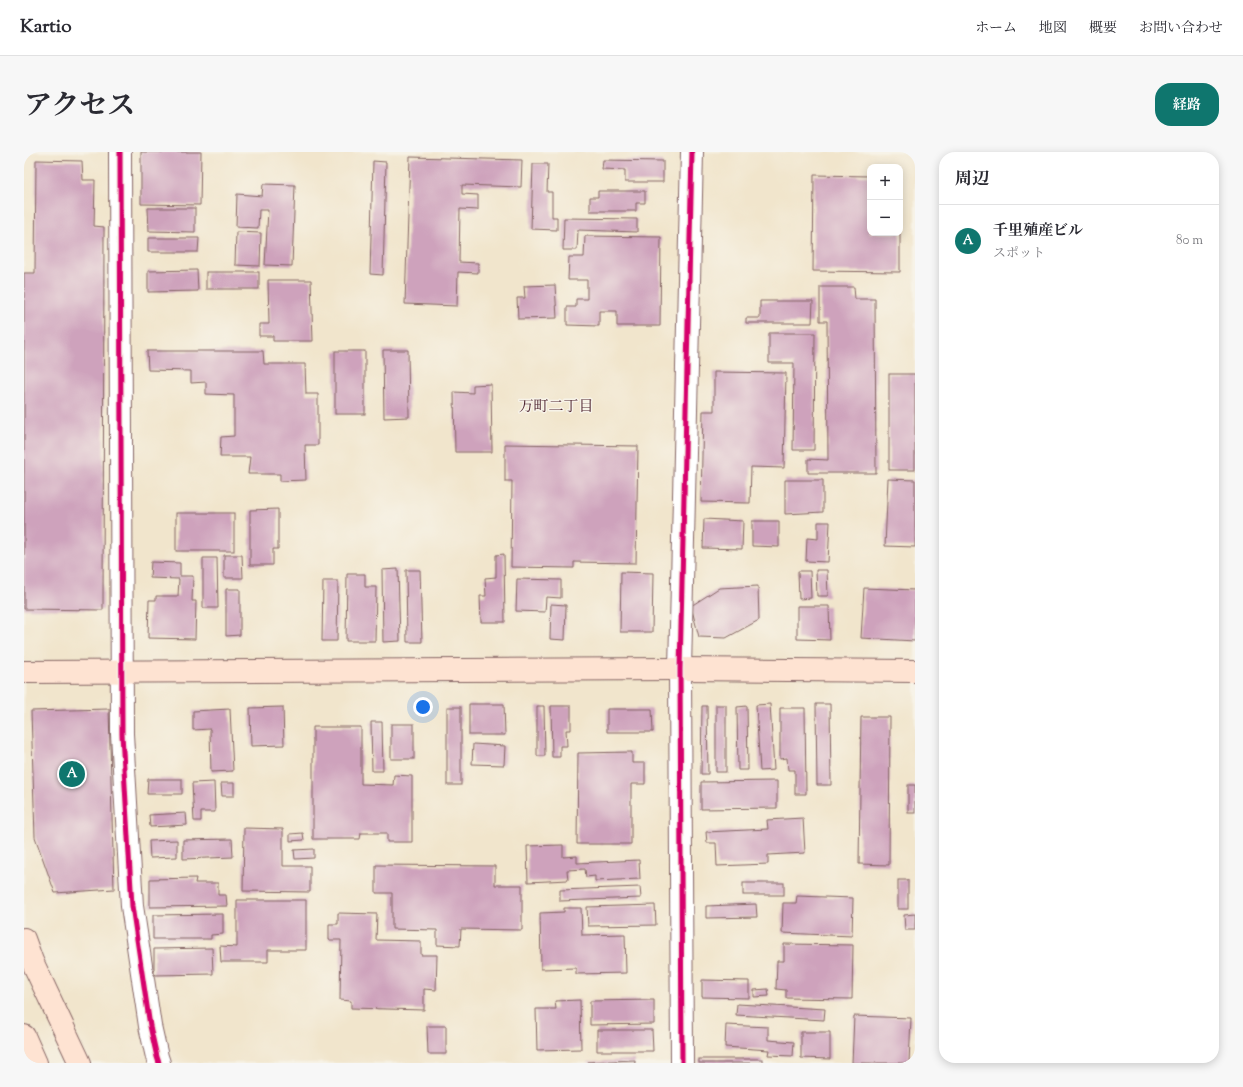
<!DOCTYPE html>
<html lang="ja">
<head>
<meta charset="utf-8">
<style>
  body { margin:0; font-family:"Sorts Mill Goudy","Noto Serif JP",serif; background:#f7f7f7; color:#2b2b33 }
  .controls { position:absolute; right:12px; top:12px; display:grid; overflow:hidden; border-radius:8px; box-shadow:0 2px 10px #0003 }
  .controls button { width:36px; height:36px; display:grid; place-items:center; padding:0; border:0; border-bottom:1px solid #e1e1e2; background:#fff; color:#2b2b33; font:20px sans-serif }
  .you { position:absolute; left:399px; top:555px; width:14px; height:14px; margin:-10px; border:3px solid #fff; border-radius:50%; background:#1a73e8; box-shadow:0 0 0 6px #1a73e833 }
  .badge { display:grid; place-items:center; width:26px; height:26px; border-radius:50%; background:#0f766e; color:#fff; font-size:13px; font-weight:700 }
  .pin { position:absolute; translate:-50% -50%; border:2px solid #fff; box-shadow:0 1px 4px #0006 }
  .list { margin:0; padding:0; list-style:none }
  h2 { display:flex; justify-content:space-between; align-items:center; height:52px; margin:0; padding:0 16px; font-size:17px }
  h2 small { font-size:13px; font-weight:400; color:#7c7c81 }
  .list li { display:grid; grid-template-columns:26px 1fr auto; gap:12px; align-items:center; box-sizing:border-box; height:72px; padding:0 16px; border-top:1px solid #e1e1e2 }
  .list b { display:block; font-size:15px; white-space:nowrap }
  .list p { margin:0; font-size:13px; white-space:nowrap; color:#7c7c81 }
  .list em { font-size:13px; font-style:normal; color:#7c7c81 }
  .map { position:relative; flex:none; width:891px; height:911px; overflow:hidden; border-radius:16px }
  header { display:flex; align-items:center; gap:24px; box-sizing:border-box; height:56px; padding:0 20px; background:#fff; border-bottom:1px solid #e1e1e2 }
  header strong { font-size:19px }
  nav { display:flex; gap:22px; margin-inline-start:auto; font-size:14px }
  .intro { display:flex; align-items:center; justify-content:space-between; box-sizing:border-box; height:96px; padding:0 24px }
  h1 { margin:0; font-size:28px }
  .button { padding:10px 18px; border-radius:16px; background:#0f766e; color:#fff; font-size:14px; font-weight:700 }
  main { display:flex; gap:24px; padding:0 24px }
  aside { flex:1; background:#fff; border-radius:16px; box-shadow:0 2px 10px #0003 }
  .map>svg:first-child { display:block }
  .building { fill:#cea2bc }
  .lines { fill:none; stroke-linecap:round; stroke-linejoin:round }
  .street-casing { stroke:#846463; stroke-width:24 }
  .secondary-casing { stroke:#846463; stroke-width:24 }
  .street { stroke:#fff; stroke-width:22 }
  .secondary { stroke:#fee3d2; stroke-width:22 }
  .cycleway-casing { stroke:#f7f3e8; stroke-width:8 }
  .cycleway { stroke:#d6006c; stroke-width:5 }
  .labels { text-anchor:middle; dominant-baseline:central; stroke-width:3; stroke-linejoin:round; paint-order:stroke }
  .neighbourhood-label { font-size:15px; fill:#4a1f2b; stroke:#f7f3e8 }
</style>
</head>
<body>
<header>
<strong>Kartio</strong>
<nav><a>ホーム</a><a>地図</a><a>概要</a><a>お問い合わせ</a></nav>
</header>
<div class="intro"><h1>アクセス</h1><a class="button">経路</a></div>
<main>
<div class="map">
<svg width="891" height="911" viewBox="0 0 891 911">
  <rect width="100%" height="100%" fill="#f7f3e8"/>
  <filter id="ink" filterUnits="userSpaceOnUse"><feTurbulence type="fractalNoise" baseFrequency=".025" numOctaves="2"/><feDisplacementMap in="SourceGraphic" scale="8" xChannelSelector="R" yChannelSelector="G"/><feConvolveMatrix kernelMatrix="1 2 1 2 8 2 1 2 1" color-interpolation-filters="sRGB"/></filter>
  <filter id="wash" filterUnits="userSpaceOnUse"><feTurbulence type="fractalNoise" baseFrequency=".012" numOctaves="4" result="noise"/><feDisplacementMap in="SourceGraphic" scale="16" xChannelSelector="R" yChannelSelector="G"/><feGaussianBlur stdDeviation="0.9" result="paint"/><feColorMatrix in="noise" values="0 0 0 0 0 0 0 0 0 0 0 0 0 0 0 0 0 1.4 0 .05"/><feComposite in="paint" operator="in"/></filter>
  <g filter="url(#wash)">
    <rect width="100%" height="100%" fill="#f1e5cc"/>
    <g id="blocks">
      <!-- building -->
      <g class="building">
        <path d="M117,0H177L176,53L117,52Z"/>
        <path d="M386,5L498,8L497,35L438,33V42L454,43V58L436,57L435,110L454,111V121L434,120L433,154L381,152Z"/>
        <path d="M12,8L58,9L59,28H71L70,74L80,75L79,458L0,457V121H11Z"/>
        <path d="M579,8L639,9V30H601V18L578,17Z"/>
        <path d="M349,9L362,10L359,123L346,122Z"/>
        <path d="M509,12H524L523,40H528V65H533V78L507,77Z"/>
        <path d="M790,23L846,24V81H876V120L789,119Z"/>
        <path d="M239,32L271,33L268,114L241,113L244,58H235L234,76L212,75L213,42L238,44Z"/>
        <path d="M574,39H621V51H612V59H566V45H574Z"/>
        <path d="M124,56H171V80L125,79Z"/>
        <path d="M540,66L613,67V80L554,78L553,98H539Z"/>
        <path d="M212,80L237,81L236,114L211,113Z"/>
        <path d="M561,84L637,85L636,174H593V159H575V174L543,173V155H552V147H563V128H544L545,105H560Z"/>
        <path d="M124,86H175L174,100H124Z"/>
        <path d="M173,118L174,139L124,140V119Z"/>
        <rect x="182" y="120" width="53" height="17"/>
        <path d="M244,128H287L289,189H249V184H235V172H245Z"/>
        <path d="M531,133L533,166L494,167L493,146H501L500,134Z"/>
        <path d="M796,135H830L831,147H851L852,321H784V307L804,308L803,169H796Z"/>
        <path d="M736,149H789L788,171H722V166H736Z"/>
        <path d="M745,181H791L790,298H769L770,211H745Z"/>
        <path d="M359,198H384L385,265L360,266Z"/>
        <path d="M123,199H239L240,212H281L282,242H294V293H281L282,328L256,329V322H224L226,305H196L197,285L210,284V243L182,242V230L167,231V219L124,218Z"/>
        <rect x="311" y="199" width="30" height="63"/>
        <path d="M690,220L762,221L760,316L727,315L726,351L677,350L679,259H690Z"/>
        <rect x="865" y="222" width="26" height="96"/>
        <path d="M467,232L468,300H431L430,240L449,241V233Z"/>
        <path d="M481,292L614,294L612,411L550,410V416L487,415L488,329H481Z"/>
        <path d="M864,327L891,328V395L861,394Z"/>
        <path d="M761,328H799V360L761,362Z"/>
        <path d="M254,357V397H249V413H226V358Z"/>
        <rect x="152" y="361" width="58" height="38"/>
        <path d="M680,367L719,369L718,397L679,396Z"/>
        <path d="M728,369H755V395L728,394Z"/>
        <path d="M794,370H806L804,410L782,409L783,386L794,387Z"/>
        <path d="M480,402L481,470H457L456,444H462L461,426L472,425V403Z"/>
        <path d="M200,403H218L219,426H200Z"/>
        <path d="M179,406H193L194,456H179Z"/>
        <path d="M127,410L156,411V424H169L168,449H172L171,487L124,486L125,448H132V444H154L155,427L126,426Z"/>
        <path d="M374,417L376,489L359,490L358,418Z"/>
        <path d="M382,418H396L398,490H383Z"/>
        <path d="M792,418H803L804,444H793Z"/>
        <path d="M774,419H786L787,446L775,447Z"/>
        <path d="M597,420L629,421L628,480H596Z"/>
        <path d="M323,422H341V435H352L351,489H322Z"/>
        <path d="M493,427L537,428V446L522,445L521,460L492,459Z"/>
        <path d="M299,429H314L313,489H298Z"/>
        <path d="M734,434L735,468L702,486L675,485L667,454L695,436Z"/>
        <path d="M840,436L891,438V489L837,486Z"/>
        <path d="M202,437H216V483L202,484Z"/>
        <path d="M527,452L542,453L541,488L526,487Z"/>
        <path d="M773,454H805L806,488L773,487Z"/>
        <path d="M445,552H480L481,583H445Z"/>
        <path d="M746,552L750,618L736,619L732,553Z"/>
        <path d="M792,552H806L807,633H793Z"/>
        <rect x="692" y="553" width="10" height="67"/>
        <path d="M513,554H520L521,604H513Z"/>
        <path d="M527,554H547V578H542L543,594H536V605H528Z"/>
        <path d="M678,554H683L684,622H677Z"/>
        <path d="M723,554L724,618H714L713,555Z"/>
        <path d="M259,555L260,593L227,594L226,556Z"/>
        <rect x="423" y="555" width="14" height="78"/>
        <path d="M756,556H781L782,642H771V618H764L763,606L756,607Z"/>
        <path d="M85,557L90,737L31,741L11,685L7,559Z"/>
        <path d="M206,557L209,619L187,620L186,577L169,578V559Z"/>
        <path d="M583,557H628L629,580H583Z"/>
        <path d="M837,565H866L865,713L835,712Z"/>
        <path d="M347,570H358L359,619H348Z"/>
        <rect x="367" y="572" width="23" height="35"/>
        <path d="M289,575H337V632L369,633L370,623L388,624V690H363V681H337L336,687H289Z"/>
        <path d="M449,592L481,594L480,613L448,612Z"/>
        <path d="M608,600V611H621V632H607V692H553L554,601Z"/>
        <path d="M124,627H158V642H123Z"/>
        <path d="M753,629V656L677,657V630Z"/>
        <path d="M190,630L191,660H177V669H170L168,631Z"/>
        <path d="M197,631H210V644H198Z"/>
        <rect x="884" y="633" width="7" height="28"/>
        <path d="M162,661L163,673L126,675L125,663Z"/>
        <path d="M779,666L781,701L744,703V712L693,714L692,691H683L682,680L744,677L743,668Z"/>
        <path d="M220,676L259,677V714H286V740L219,739Z"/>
        <path d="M279,681L280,688L266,689V682Z"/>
        <path d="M208,687L209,705L159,707V688Z"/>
        <path d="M153,688V705L126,706L125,689Z"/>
        <path d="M539,693V705L553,704V711L615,708L616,727L571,729V724L562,725L561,717L543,718L544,728L504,730L503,694Z"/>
        <path d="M290,697V706L271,707L270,698Z"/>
        <path d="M352,713L471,714V733H498V778L437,777L436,794L413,793V778L368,777V741H352Z"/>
        <path d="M172,726L171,731H194V743H202L203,754L126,755V727Z"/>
        <rect x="874" y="728" width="10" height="29"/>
        <rect x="719" y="731" width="41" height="12"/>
        <path d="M616,735L617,746L536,749V738Z"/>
        <path d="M773,744L829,746L828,784L758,781L759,751H772Z"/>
        <path d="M213,748H282V798H244V810H197L196,794L213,795Z"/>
        <path d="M732,752L733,765L682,766V754Z"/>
        <path d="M631,753L632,773L564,774L563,755Z"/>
        <path d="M540,756H557L558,783L601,782L602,821L552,822V816L517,817L516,761L540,760Z"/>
        <path d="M314,761L353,762L352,788L397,789V803H413L412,838L400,837V858L327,856V849L316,848L317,788H305V772H314Z"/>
        <path d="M199,762V782L187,783V787H129V763Z"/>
        <path d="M891,762V778H881L880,763Z"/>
        <path d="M760,792L829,793L828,847L762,846V838L752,837L753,809H760Z"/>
        <path d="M188,796L189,822L130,823V797Z"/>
        <path d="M678,828L725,829V846L678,845Z"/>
        <path d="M744,837L745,844L730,845V838Z"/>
        <path d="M556,848L557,897L513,898L512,857H532L531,849Z"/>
        <path d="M630,848V872L566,873V849Z"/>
        <path d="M713,852L801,857L800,868L712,863Z"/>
        <path d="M830,864L887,866L885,911H828Z"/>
        <path d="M702,873L744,875V888L770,890L769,904L744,903L745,898L701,895Z"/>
        <path d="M403,874H422V902H404Z"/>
        <path d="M573,878H628L629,899H573Z"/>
        <path d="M777,880H806V907L777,906Z"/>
        <rect x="675" y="907" width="63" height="4"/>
        <path d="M611,908V911H564V910Z"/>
      </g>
    </g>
  </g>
  <g filter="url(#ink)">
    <use href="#blocks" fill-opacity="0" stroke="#846463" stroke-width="1"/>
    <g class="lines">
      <defs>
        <g id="street">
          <path d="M96,0L98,582L108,754L126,874L133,905L135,911"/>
          <path d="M658,911L656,517L668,0"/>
        </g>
        <g id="secondary">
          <path d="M0,520L656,517L891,519"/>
          <path d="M0,787L8,809L56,911"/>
          <path d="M0,884L12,911"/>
        </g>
      </defs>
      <!-- street casing -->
      <use href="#street" class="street-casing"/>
      <!-- secondary casing -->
      <use href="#secondary" class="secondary-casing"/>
      <!-- street -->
      <use href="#street" class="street"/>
      <!-- secondary -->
      <use href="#secondary" class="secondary"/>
      <defs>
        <g id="cycleway">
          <path d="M96,0L98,582L108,754L126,874L133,905L135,911"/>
          <path d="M658,911L656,517L668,0"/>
        </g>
      </defs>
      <!-- cycleway casing -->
      <use href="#cycleway" class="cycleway-casing"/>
      <!-- cycleway -->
      <use href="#cycleway" class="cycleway"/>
    </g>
  </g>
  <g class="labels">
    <!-- neighbourhood labels -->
    <g class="neighbourhood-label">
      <text x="532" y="255">万町二丁目</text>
    </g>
  </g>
</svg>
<div class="controls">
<button>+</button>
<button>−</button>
</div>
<div class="you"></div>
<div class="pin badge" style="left:48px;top:622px">A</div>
</div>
<aside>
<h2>周辺<small></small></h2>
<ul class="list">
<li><span class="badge">A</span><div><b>千里殖産ビル</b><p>スポット</p></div><em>80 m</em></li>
</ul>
</aside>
</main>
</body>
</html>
